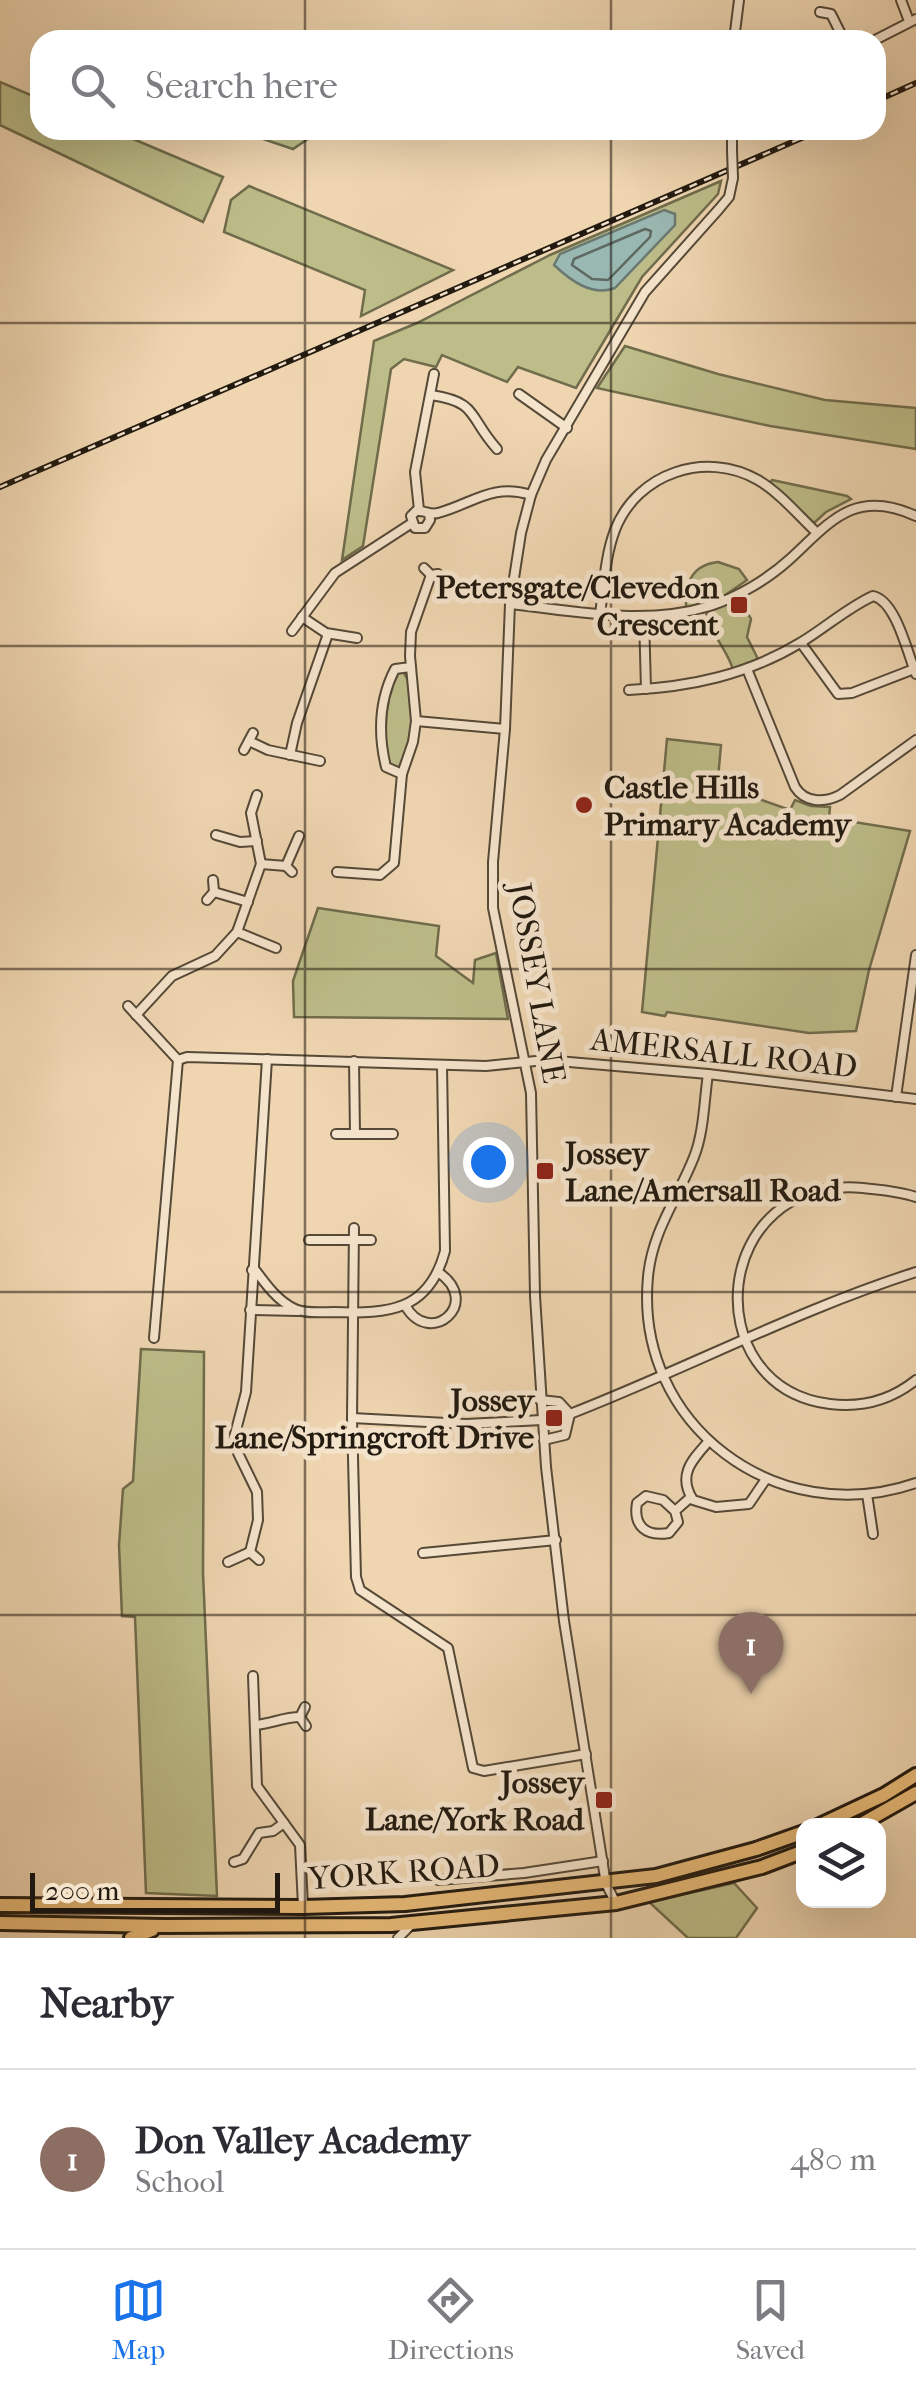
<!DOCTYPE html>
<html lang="en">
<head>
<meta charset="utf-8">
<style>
  body { margin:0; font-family:"IM FELL French Canon",serif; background:#f2f2f3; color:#2b2b33 }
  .controls { position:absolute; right:30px; bottom:30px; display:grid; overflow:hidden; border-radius:20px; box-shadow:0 10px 40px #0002 }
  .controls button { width:90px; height:90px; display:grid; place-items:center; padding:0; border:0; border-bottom:2px solid #e1e1e2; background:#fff; color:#2b2b33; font:50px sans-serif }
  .scale { position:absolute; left:30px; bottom:25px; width:250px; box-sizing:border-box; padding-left:10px; border:5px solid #221a10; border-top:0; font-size:28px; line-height:35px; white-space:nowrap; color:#221a10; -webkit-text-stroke:8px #f5e4cc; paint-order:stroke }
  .you { position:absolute; left:488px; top:1162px; width:35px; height:35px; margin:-25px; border:8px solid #fff; border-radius:50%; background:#1a73e8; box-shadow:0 0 0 15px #1a73e833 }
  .badge { display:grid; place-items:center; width:65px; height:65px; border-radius:50%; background:#1a73e8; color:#fff; font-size:32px; font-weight:700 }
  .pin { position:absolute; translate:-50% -82px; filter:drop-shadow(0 2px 5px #0008) }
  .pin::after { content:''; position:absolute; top:52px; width:35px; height:30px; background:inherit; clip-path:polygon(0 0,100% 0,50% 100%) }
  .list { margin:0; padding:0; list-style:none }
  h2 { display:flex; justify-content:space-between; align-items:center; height:130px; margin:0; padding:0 40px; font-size:42px }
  h2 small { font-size:32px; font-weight:400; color:#7c7c81 }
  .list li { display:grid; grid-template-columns:65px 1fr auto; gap:30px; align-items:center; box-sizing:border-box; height:180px; padding:0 40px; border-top:2px solid #e1e1e2 }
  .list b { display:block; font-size:38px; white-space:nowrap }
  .list p { margin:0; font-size:32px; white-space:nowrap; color:#7c7c81 }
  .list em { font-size:32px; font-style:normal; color:#7c7c81 }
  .icon { flex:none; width:55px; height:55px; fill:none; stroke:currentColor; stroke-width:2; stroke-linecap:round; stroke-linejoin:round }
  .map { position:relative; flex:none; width:916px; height:1938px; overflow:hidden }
  .search { position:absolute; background:#fff; box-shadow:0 10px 40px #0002; left:30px; right:30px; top:30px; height:110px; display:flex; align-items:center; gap:25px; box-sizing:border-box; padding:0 35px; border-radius:30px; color:#7c7c81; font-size:38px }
  .sheet { height:310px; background:#fff }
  nav { display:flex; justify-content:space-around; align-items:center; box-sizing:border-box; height:140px; border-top:2px solid #e1e1e2; background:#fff; font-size:28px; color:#7c7c81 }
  nav a { display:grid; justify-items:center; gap:5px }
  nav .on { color:#1a73e8 }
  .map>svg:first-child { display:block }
  .green { fill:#bdbd89; stroke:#706c4c; stroke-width:2.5 }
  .water { fill:#9ab8b2; stroke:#6a7971; stroke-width:2.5 }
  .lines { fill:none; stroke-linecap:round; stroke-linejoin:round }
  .shore { stroke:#5e6961; stroke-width:2.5 }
  .minor-casing { stroke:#554938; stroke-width:12 }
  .highway-casing { stroke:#221a10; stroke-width:18 }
  .minor { stroke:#f5e4cc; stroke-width:8 }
  .highway { stroke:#e8bb78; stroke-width:12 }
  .rail-casing { stroke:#221a10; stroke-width:6 }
  .rail { stroke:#f5e4cc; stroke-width:2.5; stroke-dasharray:8; stroke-linecap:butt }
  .minor-bridge-casing { stroke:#554938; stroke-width:12; stroke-linecap:butt }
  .minor-bridge { stroke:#f5e4cc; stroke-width:8 }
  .grid { fill:none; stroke:#221a10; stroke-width:2.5; stroke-opacity:0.55 }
  .poi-dot { fill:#8f2418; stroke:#f5e4cc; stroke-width:4 }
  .labels { text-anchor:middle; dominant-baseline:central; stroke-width:10; stroke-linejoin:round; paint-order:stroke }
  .poi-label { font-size:32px; font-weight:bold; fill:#221a10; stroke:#f5e4cc; text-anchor:end }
  .street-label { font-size:32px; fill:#221a10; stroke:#f5e4cc }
</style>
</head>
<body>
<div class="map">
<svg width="916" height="1938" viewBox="0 0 916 1938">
  <rect width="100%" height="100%" fill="#efd6b1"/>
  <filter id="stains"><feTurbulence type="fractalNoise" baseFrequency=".002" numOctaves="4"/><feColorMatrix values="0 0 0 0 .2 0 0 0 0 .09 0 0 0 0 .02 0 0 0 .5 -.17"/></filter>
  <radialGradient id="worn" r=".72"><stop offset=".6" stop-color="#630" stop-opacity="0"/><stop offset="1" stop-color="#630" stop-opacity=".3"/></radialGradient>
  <!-- green -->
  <g class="green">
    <path d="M0,82L40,99V130H112L223,177L203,222L0,125Z"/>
    <path d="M236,130H321L293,149Z"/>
    <path d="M721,181L718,194L642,277L576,388L518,367L507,382L442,355L436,367L404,359L391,369L363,546L342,560L374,341L417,323L550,255Z"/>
    <path d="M249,186L453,270L361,316L365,290L224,232L231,200Z"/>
    <path d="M625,346L718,374L825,400L916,408V449L770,426L597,388Z"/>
    <path d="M772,480L847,496L851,499L826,512L814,523L770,482Z"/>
    <path d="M718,562L739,569L747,580L721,598L686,608C685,584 691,565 718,562Z"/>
    <path d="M739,598L751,619L747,637L758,659L733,669C725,646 711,635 706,612Z"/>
    <path d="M403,671C420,696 412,744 398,769L388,766C382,732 385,705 396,673Z"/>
    <path d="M667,739L721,745L717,790L759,799L790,810L795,800L811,806L830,807L829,818L910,831L869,970L856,1031L809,1033L667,1012L665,1016L642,1012Z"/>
    <path d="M318,908L439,926L436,956L473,983L475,960L496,953L508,1019L294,1017L293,981Z"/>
    <path d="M141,1349L204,1352L203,1573L217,1896L146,1893L135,1617L122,1616L119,1545L123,1489L133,1481Z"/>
    <path d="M734,1883L757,1908L736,1938H688L649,1902Z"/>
  </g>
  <!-- water -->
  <path class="water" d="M664,210L675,214V225L615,288C592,297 570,280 554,265L560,254Z"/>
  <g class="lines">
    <!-- shore -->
    <path class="shore" d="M645,229L651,231L650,237L608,280L592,279L572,265L574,259Z"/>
    <defs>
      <g id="minor">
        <path d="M901,0L909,21"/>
        <path d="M820,12L831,14L844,40"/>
        <path d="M734,40L739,0"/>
        <path d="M875,40L916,19"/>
        <path d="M732,150V130"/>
        <path d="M519,394L567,428"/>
        <path d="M431,395C479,402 468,417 497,449"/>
        <path d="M419,510L415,472L434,374"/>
        <path d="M429,514L430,520L425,528H415L411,516L416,511C426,510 428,515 438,513C474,503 492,483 531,495"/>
        <path d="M424,568L431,575L438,574"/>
        <path d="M510,604C577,611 644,626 710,606C738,597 768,579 790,559C831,521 855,488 916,516"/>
        <path d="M600,614C604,586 605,556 615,530C637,473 706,450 758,480C780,493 798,515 816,532"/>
        <path d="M302,617L326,633L357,638"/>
        <path d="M644,617L646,689"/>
        <path d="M292,631L335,573L412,523"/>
        <path d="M801,643L838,694L852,693L914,669"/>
        <path d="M747,669L795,787C805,803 824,803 840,795L916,740"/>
        <path d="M629,690C690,687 747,675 800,643C825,628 847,608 873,596C896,601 907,652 916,674"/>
        <path d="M416,721L505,729"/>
        <path d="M249,741L268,750L320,761"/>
        <path d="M244,750L253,733"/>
        <path d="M290,755L297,723L328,634"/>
        <path d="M402,774L386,767C378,734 379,700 395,669L411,667"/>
        <path d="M216,835L240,842L257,841"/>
        <path d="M261,864L286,866"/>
        <path d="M292,872L286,866L299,836"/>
        <path d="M337,872L380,875L394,863L402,774L413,742L416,721L410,656L411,632L431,575"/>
        <path d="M214,892L248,902"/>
        <path d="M207,900L214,892L213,880"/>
        <path d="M237,932L276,948"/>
        <path d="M128,1006L178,1060"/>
        <path d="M136,1015L172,976L215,956L237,932L261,864L251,813L257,795"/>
        <path d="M178,1060L187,1057L486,1066L546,1060L708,1074L916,1099"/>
        <path d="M354,1061L355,1134"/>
        <path d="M708,1074C704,1101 704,1132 694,1157C678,1198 652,1231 648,1277C634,1425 777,1531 916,1483"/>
        <path d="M896,1097L916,955"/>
        <path d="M336,1134H393"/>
        <path d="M916,1197C899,1191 881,1190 863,1188C711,1174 694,1387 830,1404C862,1408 891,1400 916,1380"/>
        <path d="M354,1228L352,1418L356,1577L360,1590L448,1648L473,1768L484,1771L586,1754"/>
        <path d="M309,1240H371"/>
        <path d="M252,1270L256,1271C267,1286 278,1301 295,1309C306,1314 323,1312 334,1312C389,1314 429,1311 445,1251L442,1065"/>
        <path d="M405,1305C429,1349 484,1303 438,1272"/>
        <path d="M250,1310L298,1311"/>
        <path d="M154,1338L178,1060"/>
        <path d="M540,1400L559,1402L570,1414L565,1435L544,1440"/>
        <path d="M570,1414C686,1369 797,1310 916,1272"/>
        <path d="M352,1418L466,1424L542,1420"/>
        <path d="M709,1441C692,1460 677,1475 693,1500L716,1507L749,1504L766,1479"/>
        <path d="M867,1494L873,1534"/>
        <path d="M675,1511L663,1500L646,1496L637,1503C633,1526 646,1537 669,1533L678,1522L675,1511L691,1497"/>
        <path d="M250,1552L258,1520L257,1492L238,1453L235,1434L246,1392L267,1059"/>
        <path d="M423,1553L556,1540"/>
        <path d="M228,1562L250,1552L259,1560"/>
        <path d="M253,1676L257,1786L300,1845L303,1906"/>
        <path d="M305,1707L300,1717L306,1726"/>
        <path d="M255,1725C271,1724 283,1717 300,1717"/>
        <path d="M234,1862L243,1859L259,1833L273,1831L284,1823"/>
        <path d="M438,1880L524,1873L603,1861"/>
        <path d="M616,1903L606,1884L564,1621L546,1467L535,1296L531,1093L493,908V862L505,729L510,604L521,533L531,495L546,460L645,292L719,209L729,197L733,178"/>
        <path d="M398,1938L411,1925"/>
      </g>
      <g id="highway">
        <path d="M818,1826L884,1795L916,1775"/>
        <path d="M858,1826L916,1793"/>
        <path d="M0,1905L303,1907L405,1904L656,1876L756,1849L804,1832"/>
        <path d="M0,1923L164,1926L391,1925L616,1903L762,1867L804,1851"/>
        <path d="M131,1938L152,1930"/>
      </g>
    </defs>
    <!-- minor casing -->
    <use href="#minor" class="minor-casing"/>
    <!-- highway casing -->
    <use href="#highway" class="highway-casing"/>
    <!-- minor -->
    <use href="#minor" class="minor"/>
    <!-- highway -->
    <use href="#highway" class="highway"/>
    <defs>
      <g id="rail">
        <path d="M876,101L916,83"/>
        <path d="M0,487L820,130"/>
      </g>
    </defs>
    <!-- rail casing -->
    <use href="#rail" class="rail-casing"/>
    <!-- rail -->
    <use href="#rail" class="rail"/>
    <defs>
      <path id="minor-bridge" d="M732,150L733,178"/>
    </defs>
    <!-- minor-bridge casing -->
    <use href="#minor-bridge" class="minor-bridge-casing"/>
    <!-- minor-bridge -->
    <use href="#minor-bridge" class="minor-bridge"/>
  </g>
  <!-- grid -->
  <path class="grid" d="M305,0V40M611,0V40M305,130V1938M611,130V1938M0,323H916M0,646H916M0,969H916M0,1292H916M0,1615H916"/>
  <!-- markers -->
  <g class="poi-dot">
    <rect x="729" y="595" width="20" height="20" rx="5"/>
    <circle cx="584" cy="805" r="10"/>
    <rect x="535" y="1161" width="20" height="20" rx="5"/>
    <rect x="544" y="1408" width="20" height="20" rx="5"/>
    <rect x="594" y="1790" width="20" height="20" rx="5"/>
  </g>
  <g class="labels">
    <!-- poi labels -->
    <g class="poi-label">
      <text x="719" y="587">Petersgate/Clevedon<tspan x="719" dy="37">Crescent</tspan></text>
      <text x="604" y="787" text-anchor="start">Castle Hills<tspan x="604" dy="37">Primary Academy</tspan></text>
      <text x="565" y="1153" text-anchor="start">Jossey<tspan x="565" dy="37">Lane/Amersall Road</tspan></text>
      <text x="534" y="1400">Jossey<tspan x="534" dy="37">Lane/Springcroft Drive</tspan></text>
      <text x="584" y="1782">Jossey<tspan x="584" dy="37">Lane/York Road</tspan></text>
    </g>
    <!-- street labels -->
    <g class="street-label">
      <text transform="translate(537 983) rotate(80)">JOSSEY LANE</text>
      <text transform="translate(724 1053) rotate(6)">AMERSALL ROAD</text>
      <text transform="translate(404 1872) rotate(-4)">YORK ROAD</text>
    </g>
  </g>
  <rect width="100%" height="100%" filter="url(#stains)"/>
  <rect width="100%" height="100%" fill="url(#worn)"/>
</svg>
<div class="controls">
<button><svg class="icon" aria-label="layers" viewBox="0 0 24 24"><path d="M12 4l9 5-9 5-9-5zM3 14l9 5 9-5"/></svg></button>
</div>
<div class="scale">200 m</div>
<div class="you"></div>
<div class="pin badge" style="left:751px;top:1694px;background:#8d6e63">1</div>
<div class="search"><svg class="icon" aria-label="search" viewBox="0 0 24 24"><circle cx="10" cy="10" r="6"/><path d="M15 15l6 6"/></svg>Search here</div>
</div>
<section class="sheet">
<h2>Nearby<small></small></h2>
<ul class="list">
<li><span class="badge" style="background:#8d6e63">1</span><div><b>Don Valley Academy</b><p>School</p></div><em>480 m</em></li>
</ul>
</section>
<nav>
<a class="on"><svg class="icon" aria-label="map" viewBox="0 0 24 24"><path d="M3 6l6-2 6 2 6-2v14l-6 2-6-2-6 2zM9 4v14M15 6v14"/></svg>Map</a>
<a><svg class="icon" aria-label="directions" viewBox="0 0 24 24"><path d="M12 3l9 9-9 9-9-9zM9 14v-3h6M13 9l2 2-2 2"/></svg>Directions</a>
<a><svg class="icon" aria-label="saved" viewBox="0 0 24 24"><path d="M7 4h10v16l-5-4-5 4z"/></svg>Saved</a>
</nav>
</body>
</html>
